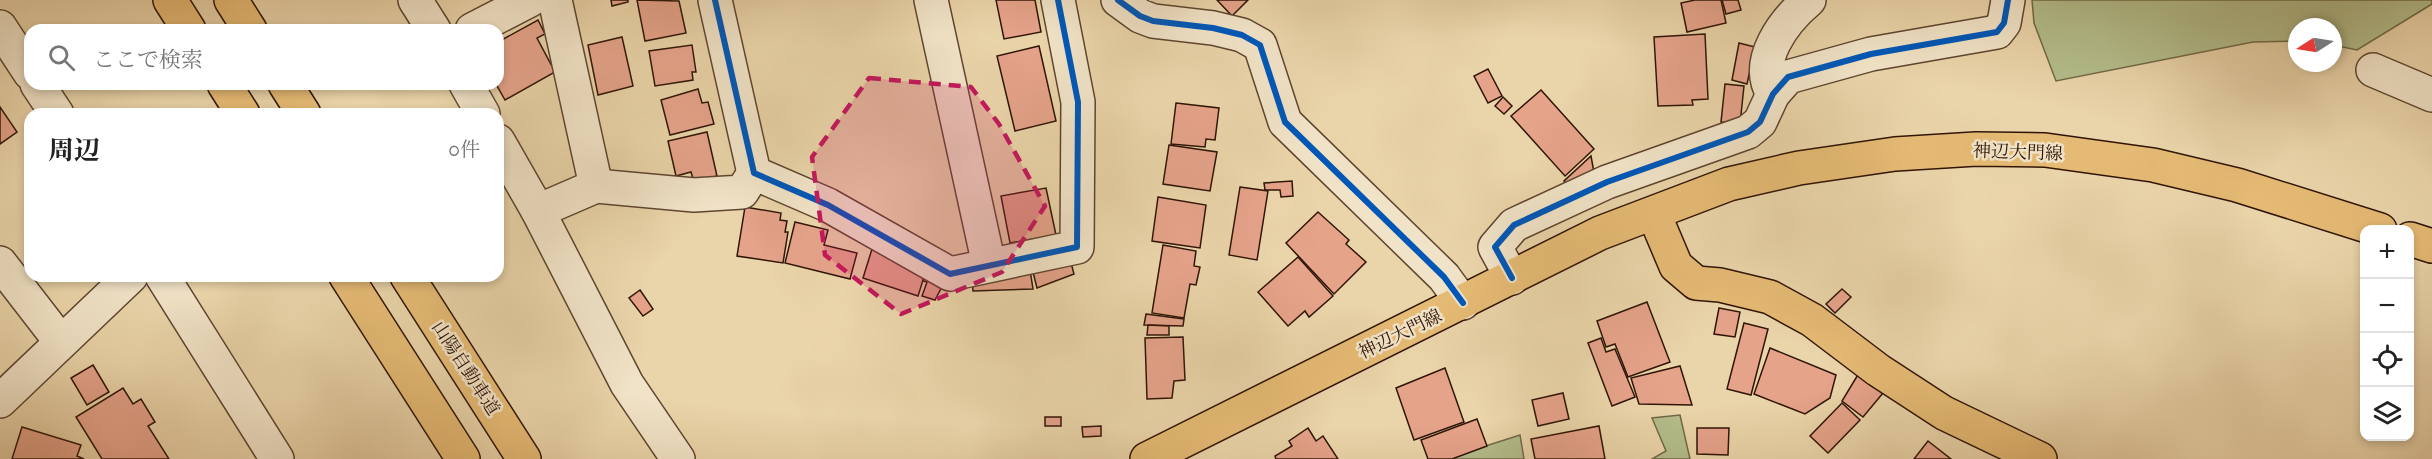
<!DOCTYPE html>
<html lang="ja">
<head>
<meta charset="utf-8">
<style>
  body { margin:0; font-family:"IM FELL Great Primer","Noto Serif JP",serif; background:#f6f6f6; color:#222 }
  .controls { position:absolute; right:18px; bottom:18px; display:grid; overflow:hidden; border-radius:12px; box-shadow:0 3px 9px #0003 }
  .controls button { width:54px; height:54px; display:grid; place-items:center; padding:0; border:0; border-bottom:2px solid #e0e0e0; background:#fff; color:#222; font:30px sans-serif }
  .compass { position:absolute; left:2288px; top:18px; width:54px; height:54px; border-radius:50%; background:#fff; box-shadow:0 3px 9px #0003; rotate:258deg }
  .list { margin:0; padding:0; list-style:none }
  h2 { display:flex; justify-content:space-between; align-items:center; height:78px; margin:0; padding:0 24px; font-size:26px }
  h2 small { font-size:20px; font-weight:400; color:#767676 }
  .icon { flex:none; width:33px; height:33px; fill:none; stroke:currentColor; stroke-width:2; stroke-linecap:round; stroke-linejoin:round }
  .map { position:relative; flex:none; width:2432px; height:459px; overflow:hidden }
  .search { position:absolute; background:#fff; box-shadow:0 3px 9px #0003; left:24px; top:24px; width:480px; height:66px; display:flex; align-items:center; gap:15px; box-sizing:border-box; padding:0 21px; border-radius:18px; color:#767676; font-size:22px }
  .panel { position:absolute; background:#fff; box-shadow:0 3px 9px #0003; left:24px; top:108px; width:480px; height:174px; border-radius:18px }
  .map>svg:first-child { display:block }
  .green { fill:#b3bd8b; stroke:#726949; stroke-width:1.5 }
  .building { fill:#e5a38a; stroke:#301507; stroke-width:1.5 }
  .lines { fill:none; stroke-linecap:round; stroke-linejoin:round }
  .minor-casing { stroke:#5e4530; stroke-width:36 }
  .tertiary-casing { stroke:#5e4530; stroke-width:36 }
  .primary-casing { stroke:#301507; stroke-width:36 }
  .motorway-casing { stroke:#301507; stroke-width:36 }
  .minor { stroke:#f1e3c7; stroke-width:33 }
  .tertiary { stroke:#f1e3c7; stroke-width:33 }
  .primary { stroke:#e5ba74; stroke-width:33 }
  .motorway { stroke:#e5ba74; stroke-width:33 }
  .cycleway-casing { stroke:#f1e3c7; stroke-width:10 }
  .cycleway { stroke:#0057b8; stroke-width:6 }
  .marked { fill:#c2185b; fill-opacity:0.2; stroke:#c2185b; stroke-width:4.5; stroke-dasharray:12 8; stroke-linejoin:round }
  .labels { text-anchor:middle; dominant-baseline:central; stroke-width:5; stroke-linejoin:round; paint-order:stroke }
  .street-label { font-size:18px; fill:#301507; stroke:#f1e3c7 }
</style>
</head>
<body>
<div class="map">
<svg width="2432" height="459" viewBox="0 0 2432 459">
  <rect width="100%" height="100%" fill="#ead4a9"/>
  <filter id="stains"><feTurbulence type="fractalNoise" baseFrequency=".00333" numOctaves="4"/><feColorMatrix values="0 0 0 0 .2 0 0 0 0 .09 0 0 0 0 .02 0 0 0 .5 -.17"/></filter>
  <radialGradient id="worn" r=".72"><stop offset=".6" stop-color="#630" stop-opacity="0"/><stop offset="1" stop-color="#630" stop-opacity=".3"/></radialGradient>
  <!-- green -->
  <g class="green">
    <path d="M2032,0H2432V4L2357,50L2333,45V27H2297V41L2253,42L2056,81L2034,23Z"/>
    <path d="M1680,415L1690,459H1652L1666,451L1652,418Z"/>
    <path d="M1520,435L1524,459H1445Z"/>
  </g>
  <!-- building -->
  <g class="building">
    <path d="M611,0H628V2L612,6Z"/>
    <path d="M637,0L679,1L686,33L645,41Z"/>
    <path d="M996,0H1035L1041,32L1004,39Z"/>
    <path d="M1217,0H1248L1232,16Z"/>
    <path d="M1695,0H1721L1726,23L1687,32L1681,3Z"/>
    <path d="M1722,0H1738L1741,10L1726,14Z"/>
    <path d="M538,20L545,34L537,38L555,72L505,100L496,84L498,42Z"/>
    <path d="M1705,34L1708,99L1692,100L1693,105L1658,106L1654,37Z"/>
    <path d="M622,37L633,86L598,95L588,45Z"/>
    <path d="M1739,43L1755,47L1747,84L1732,80Z"/>
    <path d="M692,45L696,72H692L693,80L655,86L649,51Z"/>
    <path d="M1039,46L1056,121L1015,131L997,56Z"/>
    <path d="M1488,69L1502,96L1488,103L1474,76Z"/>
    <path d="M1725,84L1744,86L1740,124L1721,122Z"/>
    <path d="M698,89L702,103L708,102L714,124L670,135L661,100Z"/>
    <path d="M1541,90L1594,149L1565,176L1511,116Z"/>
    <path d="M1503,97L1512,106L1504,114L1495,106Z"/>
    <path d="M1176,103L1219,108L1215,140L1206,139L1205,147L1171,144Z"/>
    <path d="M0,107L17,132L0,144Z"/>
    <path d="M707,132L717,176L694,182L691,172L676,176L668,141Z"/>
    <path d="M1169,145L1217,152L1210,191L1163,184Z"/>
    <path d="M1591,156L1595,178L1568,189L1564,181Z"/>
    <path d="M1292,181L1293,196L1281,197L1280,190H1265L1264,183Z"/>
    <path d="M1240,187L1268,191L1257,260L1229,255Z"/>
    <path d="M1046,188L1056,235L1010,243L1001,196Z"/>
    <path d="M1158,197L1206,205L1200,248L1152,241Z"/>
    <path d="M745,207L781,213L780,220L787,221L785,232H788L783,263L737,256Z"/>
    <path d="M1318,212L1349,240L1346,244L1366,262L1334,294L1286,243Z"/>
    <path d="M795,222L828,230L824,245L857,253L850,279L785,263Z"/>
    <path d="M1163,245L1196,251L1194,266L1200,267L1196,285L1190,284L1184,318L1152,313Z"/>
    <path d="M872,249L924,265V277L918,296L863,278Z"/>
    <path d="M1298,257L1333,296L1309,317L1305,311L1288,326L1258,292Z"/>
    <path d="M1070,259L1074,274L1037,288L1032,268Z"/>
    <path d="M927,268L948,275L935,300L922,296L927,282L923,281Z"/>
    <path d="M1030,270L1033,289L973,291L972,278Z"/>
    <path d="M1842,289L1851,297L1835,313L1826,304Z"/>
    <path d="M640,290L653,309L643,316L629,298Z"/>
    <path d="M1647,302L1670,362L1628,377L1615,344L1606,347L1597,321Z"/>
    <path d="M1719,308L1740,312L1735,337L1714,334Z"/>
    <path d="M1146,314L1184,319L1183,326L1144,325Z"/>
    <path d="M1744,323L1768,329L1751,395L1727,389Z"/>
    <path d="M1148,325L1169,326V335H1147Z"/>
    <path d="M1183,337L1185,380L1174,381L1172,398L1147,399L1145,338Z"/>
    <path d="M1601,338L1606,352L1615,349L1635,397L1612,406L1588,343Z"/>
    <path d="M1770,348L1836,375L1830,398L1805,414L1754,394Z"/>
    <path d="M93,365L109,392L87,405L71,378Z"/>
    <path d="M1680,366L1692,405L1639,404L1631,378Z"/>
    <path d="M1445,368L1464,422L1414,440L1396,388Z"/>
    <path d="M1859,373L1883,393L1863,417L1842,401Z"/>
    <path d="M123,388L133,404L141,399L155,422L148,426L169,459H102L76,417Z"/>
    <path d="M1563,393L1569,419L1538,426L1532,400Z"/>
    <path d="M1842,403L1860,420L1828,453L1810,436Z"/>
    <rect x="1045" y="417" width="16" height="9"/>
    <path d="M1477,419L1487,446L1452,459H1428L1421,440Z"/>
    <path d="M1101,426V436L1083,437L1082,427Z"/>
    <path d="M1599,426L1605,459H1535L1531,439Z"/>
    <path d="M22,427L81,445L77,456L84,459H12Z"/>
    <path d="M1308,428L1316,441L1323,436L1338,459H1276L1275,456L1292,446L1289,441Z"/>
    <path d="M1697,428H1729L1728,455L1697,454Z"/>
    <path d="M1928,441L1951,459H1914Z"/>
  </g>
  <g class="lines">
    <defs>
      <g id="minor">
        <path d="M415,0L434,30"/>
        <path d="M715,0L754,173L828,205L950,274L1077,247L1078,102L1058,0"/>
        <path d="M931,0L989,265"/>
        <path d="M1118,0L1140,16L1153,21L1213,28L1242,35L1260,45L1285,122L1444,277L1463,303"/>
        <path d="M472,30L530,0"/>
        <path d="M2373,70L2432,95"/>
        <path d="M466,84L483,114"/>
        <path d="M1773,94C1753,61 1784,21 1809,0"/>
        <path d="M498,141L538,211L627,384L678,459"/>
        <path d="M596,186L694,195L742,192L754,173"/>
        <path d="M538,211L596,186L555,0"/>
        <path d="M0,263L61,342"/>
        <path d="M1512,278L1495,247L1514,225L1607,182L1748,132L1760,122L1773,94L1788,77L1871,54L1997,32L2004,23L2008,0"/>
        <path d="M0,401L131,276"/>
      </g>
      <g id="tertiary">
        <path d="M0,27L30,73"/>
        <path d="M37,84L57,114"/>
        <path d="M162,276L277,459"/>
      </g>
      <g id="primary">
        <path d="M1654,214L1676,266L1696,283L1720,285L1770,297L1812,320L1878,370L1944,413L2040,459"/>
        <path d="M2410,239L2432,246"/>
        <path d="M1147,459L1600,233L1729,184L1799,168L1895,154L1976,149L2045,150L2153,165L2237,185L2380,230"/>
      </g>
      <g id="motorway">
        <path d="M170,0L189,30"/>
        <path d="M231,0L250,30"/>
        <path d="M224,84L243,114"/>
        <path d="M285,84L304,114"/>
        <path d="M346,276L463,459"/>
        <path d="M407,276L524,459"/>
      </g>
    </defs>
    <!-- minor casing -->
    <use href="#minor" class="minor-casing"/>
    <!-- tertiary casing -->
    <use href="#tertiary" class="tertiary-casing"/>
    <!-- primary casing -->
    <use href="#primary" class="primary-casing"/>
    <!-- motorway casing -->
    <use href="#motorway" class="motorway-casing"/>
    <!-- minor -->
    <use href="#minor" class="minor"/>
    <!-- tertiary -->
    <use href="#tertiary" class="tertiary"/>
    <!-- primary -->
    <use href="#primary" class="primary"/>
    <!-- motorway -->
    <use href="#motorway" class="motorway"/>
    <defs>
      <g id="cycleway">
        <path d="M715,0L754,173L828,205L950,274L1077,247L1078,102L1058,0"/>
        <path d="M1118,0L1140,16L1153,21L1213,28L1242,35L1260,45L1285,122L1444,277L1463,303"/>
        <path d="M1512,278L1495,247L1514,225L1607,182L1748,132L1760,122L1773,94L1788,77L1871,54L1997,32L2004,23L2008,0"/>
      </g>
    </defs>
    <!-- cycleway casing -->
    <use href="#cycleway" class="cycleway-casing"/>
    <!-- cycleway -->
    <use href="#cycleway" class="cycleway"/>
  </g>
  <!-- marked area -->
  <path class="marked" d="M869,78L971,87L999,124L1045,206L1002,272L901,314L825,255L812,157Z"/>
  <g class="labels">
    <!-- street labels -->
    <g class="street-label">
      <text transform="translate(2018 152) rotate(2)">神辺大門線</text>
      <text transform="translate(1400 334) rotate(-26)">神辺大門線</text>
      <text transform="translate(466 368) rotate(57)">山陽自動車道</text>
    </g>
  </g>
  <rect width="100%" height="100%" filter="url(#stains)"/>
  <rect width="100%" height="100%" fill="url(#worn)"/>
</svg>
<div class="controls">
<button>+</button>
<button>−</button>
<button><svg class="icon" aria-label="locate" viewBox="0 0 24 24"><circle cx="12" cy="12" r="6"/><path d="M12 2v4M12 18v4M2 12h4M18 12h4"/></svg></button>
<button><svg class="icon" aria-label="layers" viewBox="0 0 24 24"><path d="M12 4l9 5-9 5-9-5zM3 14l9 5 9-5"/></svg></button>
</div>
<svg class="compass" viewBox="-18 -18 36 36"><path d="M0-13l5 13h-10z" fill="#e53935"/><path d="M0 13l5-13h-10z" fill="#767676"/></svg>
<div class="search"><svg class="icon" aria-label="search" viewBox="0 0 24 24"><circle cx="10" cy="10" r="6"/><path d="M15 15l6 6"/></svg>ここで検索</div>
<section class="panel">
<h2>周辺<small>0件</small></h2>
<ul class="list">
</ul>
</section>
</div>
</body>
</html>
